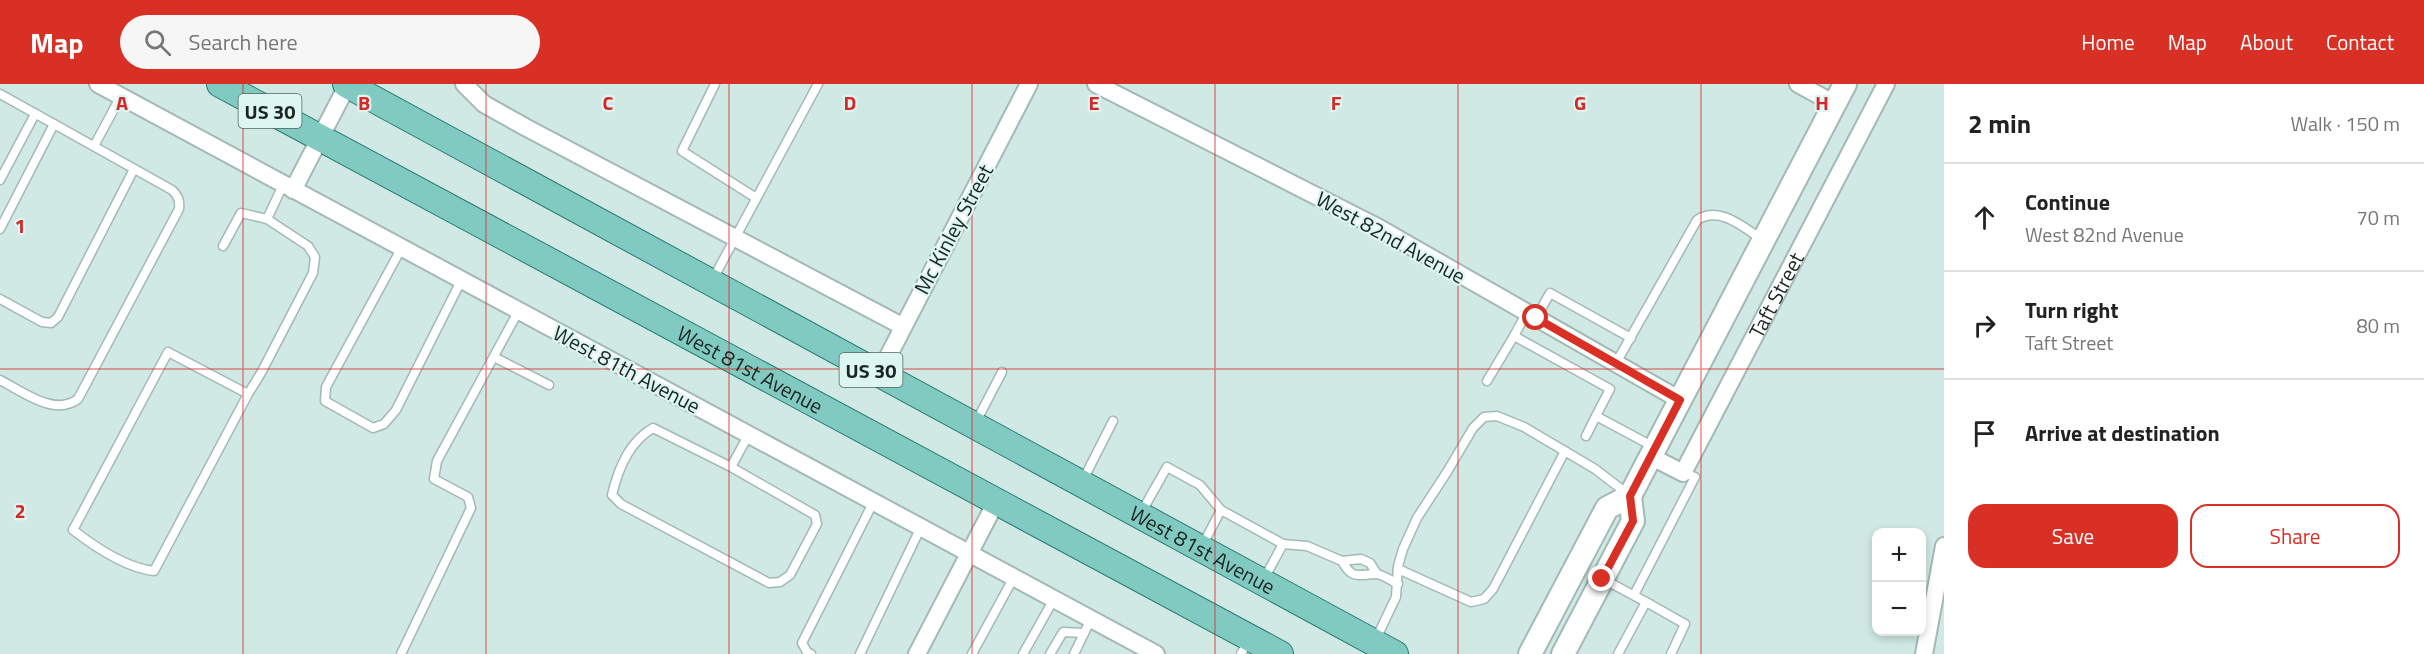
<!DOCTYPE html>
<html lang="en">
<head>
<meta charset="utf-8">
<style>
  body { margin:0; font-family:"Titillium Web",sans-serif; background:#f6f6f6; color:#222 }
  .controls { position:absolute; right:18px; bottom:18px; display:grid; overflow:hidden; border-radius:12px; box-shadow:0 3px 9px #0003 }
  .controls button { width:54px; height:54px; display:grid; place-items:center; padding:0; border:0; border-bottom:2px solid #e0e0e0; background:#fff; color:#222; font:30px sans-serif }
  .stop { position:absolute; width:18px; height:18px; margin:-14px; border:4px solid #d93025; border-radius:50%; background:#fff }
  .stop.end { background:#d93025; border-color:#fff; box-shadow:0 2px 6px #0008 }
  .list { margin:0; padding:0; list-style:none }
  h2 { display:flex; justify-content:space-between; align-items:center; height:78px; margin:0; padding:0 24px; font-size:26px }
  h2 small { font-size:20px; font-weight:400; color:#767676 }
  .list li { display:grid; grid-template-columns:39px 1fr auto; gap:18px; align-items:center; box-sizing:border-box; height:108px; padding:0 24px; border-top:2px solid #e0e0e0 }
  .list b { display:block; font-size:22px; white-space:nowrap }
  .list p { margin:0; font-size:20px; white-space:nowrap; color:#767676 }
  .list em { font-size:20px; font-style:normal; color:#767676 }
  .actions { display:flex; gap:12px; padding:18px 24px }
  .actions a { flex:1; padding:14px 0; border:2px solid #d93025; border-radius:18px; text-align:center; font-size:21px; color:#d93025 }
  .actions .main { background:#d93025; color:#fff }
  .icon { flex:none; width:33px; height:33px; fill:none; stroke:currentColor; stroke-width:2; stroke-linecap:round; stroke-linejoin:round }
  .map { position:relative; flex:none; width:1944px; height:570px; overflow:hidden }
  header { display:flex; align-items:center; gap:36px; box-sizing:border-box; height:84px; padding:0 30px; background:#d93025; color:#fff }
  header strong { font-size:28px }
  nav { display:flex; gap:33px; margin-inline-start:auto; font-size:21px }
  .search { width:420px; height:54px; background:#f6f6f6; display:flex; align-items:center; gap:15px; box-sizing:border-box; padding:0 21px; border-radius:33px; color:#767676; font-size:22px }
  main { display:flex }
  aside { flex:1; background:#fff }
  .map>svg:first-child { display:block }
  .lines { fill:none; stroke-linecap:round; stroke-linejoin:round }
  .lane-casing { stroke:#a2b9b5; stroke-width:11 }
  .street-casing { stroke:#a2b9b5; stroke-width:20 }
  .secondary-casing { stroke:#a2b9b5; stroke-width:26 }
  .primary-casing { stroke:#277a6e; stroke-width:28 }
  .lane { stroke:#fff; stroke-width:8 }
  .street { stroke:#fff; stroke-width:16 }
  .secondary { stroke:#fff; stroke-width:22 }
  .primary { stroke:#81cac1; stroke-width:26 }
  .route { stroke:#d93025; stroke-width:8 }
  .grid { fill:none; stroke:#d62828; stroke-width:1.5; stroke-opacity:0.55 }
  .labels { text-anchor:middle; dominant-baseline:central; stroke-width:4.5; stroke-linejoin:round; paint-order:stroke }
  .shield { fill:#ddf6f1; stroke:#566461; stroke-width:1.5 }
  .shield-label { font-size:20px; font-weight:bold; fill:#1c2523 }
  .street-label { font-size:21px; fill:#1c2523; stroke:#ddf6f1 }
  .grid-label { font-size:20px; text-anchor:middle; font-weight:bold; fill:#d62828; stroke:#ddf6f1; stroke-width:4.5; stroke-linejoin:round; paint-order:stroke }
</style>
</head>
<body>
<header>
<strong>Map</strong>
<div class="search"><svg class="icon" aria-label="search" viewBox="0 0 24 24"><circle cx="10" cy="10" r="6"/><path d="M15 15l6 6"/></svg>Search here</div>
<nav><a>Home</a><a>Map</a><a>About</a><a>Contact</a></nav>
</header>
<main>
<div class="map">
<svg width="1944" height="570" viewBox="0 0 1944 570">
  <rect width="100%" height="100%" fill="#d0e9e4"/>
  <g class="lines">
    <defs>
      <g id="lane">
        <path d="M715,0L682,67L756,114"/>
        <path d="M0,10L54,40"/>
        <path d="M94,62L121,12"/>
        <path d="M0,96L35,30"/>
        <path d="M0,145L54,40L172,106C178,112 180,116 179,125L78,315C54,333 22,307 0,296"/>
        <path d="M223,162L241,129L267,135"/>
        <path d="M401,165L326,303L325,317L373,344L384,340L396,326L461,197"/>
        <path d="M713,195L818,0"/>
        <path d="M0,215L42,238L51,239L58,233L134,85"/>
        <path d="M1527,228L1514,252L1610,305L1596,332L1654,363"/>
        <path d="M1536,234L1550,209L1631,254"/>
        <path d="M494,273L549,301"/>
        <path d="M1616,279L1697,136C1720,121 1744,144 1763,156"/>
        <path d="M1487,297L1514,252"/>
        <path d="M248,310L154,487C126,484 95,463 73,446L168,268L248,310L261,289L313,189L315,173L308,162L267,135L283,101"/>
        <path d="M976,338L1002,288"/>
        <path d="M1586,352L1596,332"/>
        <path d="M731,383L815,431L817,440L790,491L780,498L769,499L621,420L612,411C618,385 630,357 653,344L731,383L749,350"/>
        <path d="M1083,396L1113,337"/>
        <path d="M1141,429L1167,383L1200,401L1221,426"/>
        <path d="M1283,460L1307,462L1342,477L1361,475L1370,479L1377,490"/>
        <path d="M1202,462L1221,426L1283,460L1264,495"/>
        <path d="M1342,477C1353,497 1359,490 1376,490C1382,490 1392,497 1398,500"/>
        <path d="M1398,485L1471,518L1484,515L1493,505L1565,367"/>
        <path d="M1603,495L1646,518L1618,570"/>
        <path d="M1634,511L1695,393L1683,389"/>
        <path d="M1646,518L1685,540L1671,570"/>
        <path d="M1375,557L1396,513L1398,482L1403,465L1417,434L1447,388L1473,344L1484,333L1497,332L1524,343L1595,385L1629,411"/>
        <path d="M401,570L471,424L468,413L434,395L437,377L518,228"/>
        <path d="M811,570L807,568L802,559L874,417"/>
        <path d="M860,570L921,443"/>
        <path d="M972,570L1014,493"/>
        <path d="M1023,570L1054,515"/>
        <path d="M1050,570L1063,548L1084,549"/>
        <path d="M1074,570L1091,535"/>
        <path d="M1241,570L1248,557"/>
      </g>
      <g id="street">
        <path d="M98,0L1156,570"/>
        <path d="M464,0L484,20L525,43L902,242"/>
        <path d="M1096,0L1379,144L1680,316"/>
        <path d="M1798,0L1835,20"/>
        <path d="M293,106L348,0"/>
        <path d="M879,290L1029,0"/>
        <path id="s1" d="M1650,372L1683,389L1886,0"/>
        <path d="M917,570L996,418"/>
        <path d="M1924,570L1944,462"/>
      </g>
      <g id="secondary">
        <path d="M1530,570L1607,424L1630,412L1845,0"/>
        <path d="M1563,570L1633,437L1630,412"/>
      </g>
      <g id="primary">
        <path id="s2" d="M220,0L1280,570"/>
        <path id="s3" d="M346,0L1395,570"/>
      </g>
    </defs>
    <!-- lane casing -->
    <use href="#lane" class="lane-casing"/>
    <!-- street casing -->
    <use href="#street" class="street-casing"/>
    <!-- secondary casing -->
    <use href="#secondary" class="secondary-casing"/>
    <!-- primary casing -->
    <use href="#primary" class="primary-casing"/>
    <!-- lane -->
    <use href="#lane" class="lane"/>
    <!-- street -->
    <use href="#street" class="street"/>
    <!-- secondary -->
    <use href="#secondary" class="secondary"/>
    <!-- primary -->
    <use href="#primary" class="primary"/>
  </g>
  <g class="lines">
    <!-- route -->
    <path class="route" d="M1536,234L1680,316L1630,412L1633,437L1602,495"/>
  </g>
  <!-- grid -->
  <path class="grid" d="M243,0V570M486,0V570M729,0V570M972,0V570M1215,0V570M1458,0V570M1701,0V570M0,285H1944"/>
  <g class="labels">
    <!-- shield labels -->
    <g class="shield">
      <rect x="238.5" y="10" width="63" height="34" rx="4.5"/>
      <rect x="839.5" y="269" width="63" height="34" rx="4.5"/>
    </g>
    <g class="shield-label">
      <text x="270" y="27">US 30</text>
      <text x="871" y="286">US 30</text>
    </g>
    <!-- street labels -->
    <g class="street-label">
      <text transform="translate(953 145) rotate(-62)">Mc Kinley Street</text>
      <text transform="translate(1391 153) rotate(29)">West 82nd Avenue</text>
      <text stroke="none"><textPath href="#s1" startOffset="238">Taft Street</textPath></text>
      <text transform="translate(627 285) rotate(28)">West 81th Avenue</text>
      <text stroke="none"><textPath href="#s2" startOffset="602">West 81st Avenue</textPath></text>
      <text stroke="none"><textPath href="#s3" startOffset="975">West 81st Avenue</textPath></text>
    </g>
  </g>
  <g class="grid-label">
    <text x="122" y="26">A</text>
    <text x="364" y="26">B</text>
    <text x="608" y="26">C</text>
    <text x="850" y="26">D</text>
    <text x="1094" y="26">E</text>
    <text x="1336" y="26">F</text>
    <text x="1580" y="26">G</text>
    <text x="1822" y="26">H</text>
    <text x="20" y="149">1</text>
    <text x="20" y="434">2</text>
  </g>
</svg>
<div class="controls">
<button>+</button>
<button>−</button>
</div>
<div class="stop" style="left:1536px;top:234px"></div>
<div class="stop end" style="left:1602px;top:495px"></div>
</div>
<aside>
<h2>2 min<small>Walk · 150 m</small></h2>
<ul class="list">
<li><svg class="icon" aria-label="ahead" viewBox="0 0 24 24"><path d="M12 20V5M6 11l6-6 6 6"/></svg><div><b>Continue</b><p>West 82nd Avenue</p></div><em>70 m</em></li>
<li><svg class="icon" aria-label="right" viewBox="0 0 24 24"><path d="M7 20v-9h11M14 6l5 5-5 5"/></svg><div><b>Turn right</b><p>Taft Street</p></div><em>80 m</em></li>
<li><svg class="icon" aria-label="arrive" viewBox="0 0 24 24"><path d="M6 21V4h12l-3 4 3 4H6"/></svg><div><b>Arrive at destination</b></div></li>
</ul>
<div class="actions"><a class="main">Save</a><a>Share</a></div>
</aside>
</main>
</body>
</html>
